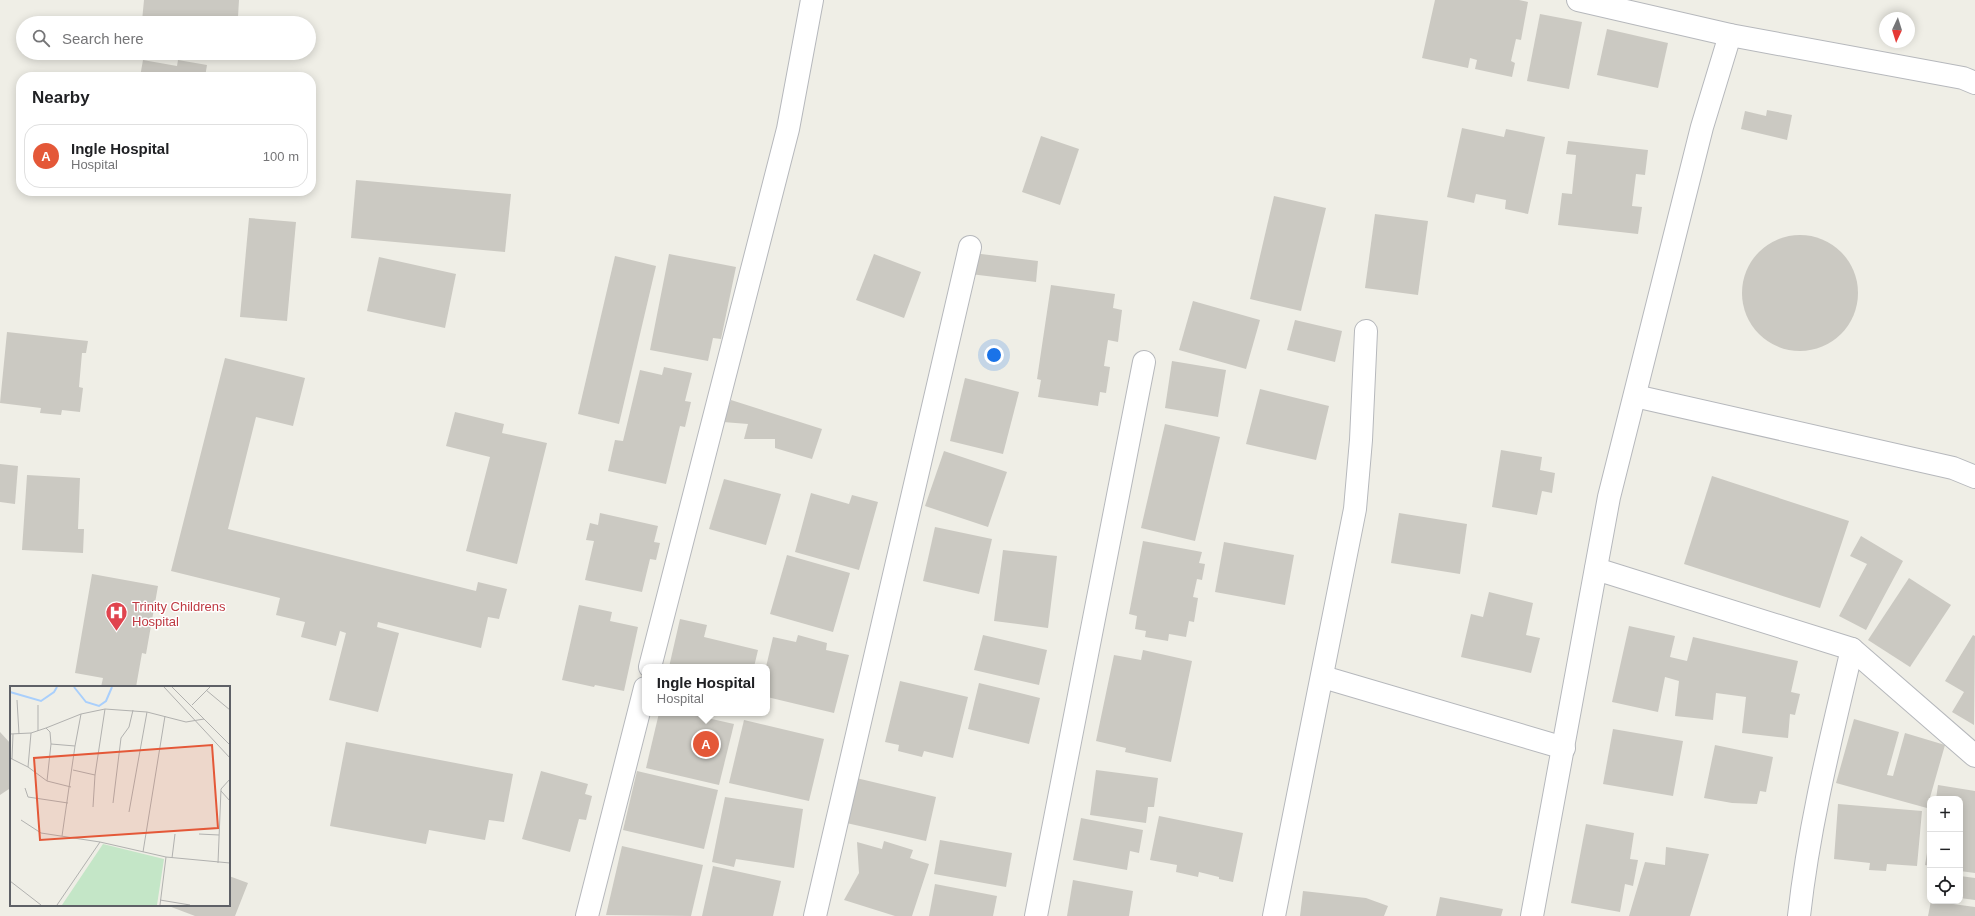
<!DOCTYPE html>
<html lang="en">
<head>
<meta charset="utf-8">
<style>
  body { margin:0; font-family:Helvetica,sans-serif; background:#f6f6f6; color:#202124 }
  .controls { position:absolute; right:12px; bottom:12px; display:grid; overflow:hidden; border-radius:8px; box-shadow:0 2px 10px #0003 }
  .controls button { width:36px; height:36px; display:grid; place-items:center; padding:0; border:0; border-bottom:1px solid #e0e0e0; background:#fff; color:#202124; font:20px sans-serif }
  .compass { position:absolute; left:1879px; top:12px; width:36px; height:36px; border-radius:50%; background:#fff; box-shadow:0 2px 10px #0003; rotate:184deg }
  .you { position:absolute; left:994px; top:355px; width:14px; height:14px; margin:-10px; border:3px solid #fff; border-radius:50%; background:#1a73e8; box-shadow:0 0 0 6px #1a73e833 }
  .badge { display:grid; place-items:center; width:26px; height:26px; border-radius:50%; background:#e45838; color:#fff; font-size:13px; font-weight:700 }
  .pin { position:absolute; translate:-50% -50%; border:2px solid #fff; box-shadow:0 1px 4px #0006 }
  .popup { position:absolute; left:642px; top:664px; width:128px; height:52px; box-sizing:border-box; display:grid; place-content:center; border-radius:8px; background:#fff; filter:drop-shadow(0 1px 3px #0005); font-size:13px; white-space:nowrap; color:#757577 }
  .popup b { font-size:15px; color:#202124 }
  .popup::after { content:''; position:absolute; left:50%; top:100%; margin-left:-8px; border:8px solid transparent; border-top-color:#fff }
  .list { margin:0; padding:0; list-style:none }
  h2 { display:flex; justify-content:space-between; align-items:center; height:52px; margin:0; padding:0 16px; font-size:17px }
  h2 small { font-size:13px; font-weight:400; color:#757577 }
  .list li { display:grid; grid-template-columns:26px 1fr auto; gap:12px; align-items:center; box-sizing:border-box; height:64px; margin:0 8px 8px; padding:0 8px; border:1px solid #e0e0e0; border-radius:16px }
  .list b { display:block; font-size:15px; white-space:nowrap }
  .list p { margin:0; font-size:13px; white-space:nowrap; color:#757577 }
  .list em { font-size:13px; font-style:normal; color:#757577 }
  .icon { flex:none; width:22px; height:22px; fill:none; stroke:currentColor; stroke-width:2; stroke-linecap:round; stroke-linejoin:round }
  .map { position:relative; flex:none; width:1975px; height:916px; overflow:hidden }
  .search { position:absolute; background:#fff; box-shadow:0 2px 10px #0003; left:16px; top:16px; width:300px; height:44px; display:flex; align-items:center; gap:10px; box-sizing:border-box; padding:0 14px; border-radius:22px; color:#757577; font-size:15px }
  .panel { position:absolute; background:#fff; box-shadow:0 2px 10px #0003; left:16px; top:72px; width:300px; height:124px; border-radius:16px }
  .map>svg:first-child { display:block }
  .building { fill:#cbc9c2 }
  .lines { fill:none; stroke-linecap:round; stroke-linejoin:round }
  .minor-casing { stroke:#b6b8bc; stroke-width:24 }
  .minor { stroke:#fff; stroke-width:22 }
  .labels { text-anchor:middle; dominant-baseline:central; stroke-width:3; stroke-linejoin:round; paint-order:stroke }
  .health-label { font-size:13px; fill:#be3a42; stroke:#fff; text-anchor:start }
  .inset-river { fill:none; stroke:#a9cffc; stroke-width:2 }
  .inset-road { fill:none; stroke:#b1b1af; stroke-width:1 }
  .view { fill:#e45838; fill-opacity:0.15; stroke:#e45838; stroke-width:2 }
  .inset-edge { fill:none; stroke:#5e6066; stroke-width:2 }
</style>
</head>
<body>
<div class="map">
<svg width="1975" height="916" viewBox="0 0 1975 916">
  <rect width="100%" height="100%" fill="#efeee6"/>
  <!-- building -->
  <g class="building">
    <path d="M144,0H239L238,17H233L232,23L142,21Z"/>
    <path d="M1435,0H1519L1528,2L1521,40L1516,39L1511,61L1515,63L1512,77L1475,69L1477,60L1470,58L1468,68L1422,58Z"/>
    <path d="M1540,14L1582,22L1569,89L1527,81Z"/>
    <path d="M1607,29L1668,43L1658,88L1597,75Z"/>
    <path d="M143,60L177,66L178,60L207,65L205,77H140Z"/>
    <path d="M1767,110L1792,115L1787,140L1741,129L1745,111L1766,116Z"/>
    <path d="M1462,128L1504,137L1506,129L1545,137L1528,214L1505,209L1506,200L1476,194L1474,203L1447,197Z"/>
    <path d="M1041,136L1079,149L1060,205L1022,192Z"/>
    <path d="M1568,141L1648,150L1645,175L1636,174L1632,206L1642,207L1638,234L1558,225L1562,193L1572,194L1576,155L1566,154Z"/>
    <path d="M356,180L511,194L505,252L351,238Z"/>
    <path d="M1274,196L1326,208L1301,311L1250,299Z"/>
    <path d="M1375,214L1428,221L1418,295L1365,288Z"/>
    <path d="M249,218L296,222L287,321L240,317Z"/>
    <circle cx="1800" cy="293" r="58"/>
    <path d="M973,253L1038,261L1036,282L970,274Z"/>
    <path d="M669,254L736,267L721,339L713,338L708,361L650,350Z"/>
    <path d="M874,254L921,272L904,318L856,300Z"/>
    <path d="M615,256L656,266L619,424L578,414Z"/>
    <path d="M379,257L456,274L445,328L367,311Z"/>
    <path d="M1051,285L1115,294L1113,308L1122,310L1118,342L1108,340L1104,366L1110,367L1106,393L1100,392L1098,406L1038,397L1041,380L1037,379Z"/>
    <path d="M1193,301L1260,320L1246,369L1179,350Z"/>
    <path d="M1295,320L1342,331L1335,362L1287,350Z"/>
    <path d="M7,332L88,341L86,353H82L79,387L83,388L80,412L62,410L61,415L40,413L41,408L0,403Z"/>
    <path d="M225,358L305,378L293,426L256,417L228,529L476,591L478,582L507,589L499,619L488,617L481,648L378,622L377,627L399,633L378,712L329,700L346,633L340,631L336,646L301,637L305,622L276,615L280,598L171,571Z"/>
    <path d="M1172,361L1226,370L1218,417L1165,408Z"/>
    <path d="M664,367L692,373L685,401L691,402L685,427L680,426L666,484L608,471L615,440L623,441L640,370L662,375Z"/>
    <path d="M965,378L1019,392L1003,454L950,441Z"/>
    <path d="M1260,389L1329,406L1316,460L1246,444Z"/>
    <path d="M731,400L822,429L812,459L775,448V439H744L748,424L723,422Z"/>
    <path d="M455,412L504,424L502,433L547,443L517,564L466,551L490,457L446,446Z"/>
    <path d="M1165,424L1220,437L1195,541L1141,528Z"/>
    <path d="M1501,450L1542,457L1540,470L1555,473L1552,493L1542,491L1537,515L1492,507Z"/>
    <path d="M944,451L1007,472L988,527L925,506Z"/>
    <path d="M0,464L18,466L15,504L0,502Z"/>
    <path d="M27,475L80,478L78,529H84L83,553L22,550Z"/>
    <path d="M1712,476L1849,521L1820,608L1684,564Z"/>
    <path d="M724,479L781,494L766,545L709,529Z"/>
    <path d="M811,493L849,504L852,495L878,502L859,570L795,552Z"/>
    <path d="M600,513L658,526L654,542L660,543L656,560L650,559L642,592L585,580L594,541L586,540L590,523L598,525Z"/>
    <path d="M1399,513L1467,524L1460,574L1391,563Z"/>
    <path d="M935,527L992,539L979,594L923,581Z"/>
    <path d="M1861,536L1903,561L1866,630L1839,616L1867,564L1850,556Z"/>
    <path d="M1143,541L1202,552L1199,563L1205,564L1202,580L1197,579L1193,597L1198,598L1194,622L1189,621L1186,637L1169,634L1168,641L1145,637L1146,631L1135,629L1137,616L1129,614Z"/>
    <path d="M1224,542L1294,555L1285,605L1215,592Z"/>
    <path d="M1003,550L1057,556L1048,628L994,621Z"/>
    <path d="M787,555L850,573L833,632L770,614Z"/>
    <path d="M92,574L158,586L146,654L142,653L136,687H101L103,678L75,673Z"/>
    <path d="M1909,578L1951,605L1910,667L1868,640Z"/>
    <path d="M1489,592L1533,603L1526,635L1540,638L1531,673L1461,657L1471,614L1483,617Z"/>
    <path d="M579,605L612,612L610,621L638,627L624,691L595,685L594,687L562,680Z"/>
    <path d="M680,619L707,625L704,637L758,650L754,667H669Z"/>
    <path d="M1629,626L1675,636L1670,657L1687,661L1693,637L1798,661L1791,692L1800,694L1795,715L1790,714L1788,738L1742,733L1746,697L1716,693L1713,720L1675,716L1679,681L1665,677L1658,712L1612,702Z"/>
    <path d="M798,635L827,643L826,650L849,655L834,713L767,697L766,667L773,637L796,642Z"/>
    <path d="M983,635L1047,650L1039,685L974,670Z"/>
    <path d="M1973,635L1975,636L1974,725L1952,712L1964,692L1945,681Z"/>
    <path d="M1143,650L1192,661L1171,762L1125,752L1126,748L1096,741L1114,655L1141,660Z"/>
    <path d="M900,681L968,697L953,758L924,751L922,757L898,751L899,745L885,742Z"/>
    <path d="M979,683L1040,698L1029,744L968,729Z"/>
    <path d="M659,713H685L734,724L719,785L646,768Z"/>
    <path d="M1854,719L1899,732L1887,775L1893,776L1905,733L1945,745L1927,808L1836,783Z"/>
    <path d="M744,720L824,739L809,801L729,783Z"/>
    <path d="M1613,729L1683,741L1673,796L1603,784Z"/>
    <path d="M0,732L11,744V783L9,789L0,795Z"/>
    <path d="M346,742L513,774L504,822L489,820L485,840L429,830L426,844L330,826Z"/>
    <path d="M1715,745L1773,757L1766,792L1760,791L1757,804L1732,803L1704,798Z"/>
    <path d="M1096,770L1158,778L1154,807H1148L1146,823L1090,815Z"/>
    <path d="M541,771L588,784L585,794L592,796L586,820L579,819L570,852L522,839Z"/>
    <path d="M637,771L718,790L704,849L623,830Z"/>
    <path d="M852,777L936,797L926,841L842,822Z"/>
    <path d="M1938,785L1975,791V873L1960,871V799H1936Z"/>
    <path d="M725,797L803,809L794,868L736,859L734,867L712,862Z"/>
    <path d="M1838,804L1922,811L1917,866L1887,864L1886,871L1869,870L1870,863L1834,859Z"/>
    <path d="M1159,816L1243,833L1233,882L1219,879V877L1199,872L1198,877L1176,872L1177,865L1150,860Z"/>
    <path d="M1081,818L1143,830L1139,853L1130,851L1127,870L1073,860Z"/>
    <path d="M1586,824L1634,833L1630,859L1638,860L1633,886L1625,884L1620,912L1571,903Z"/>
    <path d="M940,840L1012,853L1006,887L934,874Z"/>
    <path d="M884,841L913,850L910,858L929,864L912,916H895L844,900L859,873L857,842L882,849Z"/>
    <path d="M1929,841H1930V866L1925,865Z"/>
    <path d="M622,846L703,865L691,916L606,915Z"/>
    <path d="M1666,847L1709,854L1690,916H1629L1645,862L1665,865Z"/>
    <path d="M713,866L781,881L773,916H702Z"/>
    <path d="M229,876L248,883L235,916H195L166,905H229Z"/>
    <path d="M1960,876L1975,878V900L1960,898Z"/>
    <path d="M1073,880L1133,891L1129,916H1067Z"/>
    <path d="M935,884L997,896L993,916H929Z"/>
    <path d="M1303,891L1366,898L1388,906L1384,916H1300Z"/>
    <path d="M1440,897L1503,909L1501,916H1436Z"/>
    <path d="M1931,901L1975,907V916H1928Z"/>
  </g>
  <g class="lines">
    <defs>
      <g id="minor">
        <path d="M1578,0L1730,35L1963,78L1975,83"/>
        <path d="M1635,396L1953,468L1975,477"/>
        <path d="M1596,569L1852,649L1975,756"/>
        <path d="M650,667L788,129L812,0"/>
        <path d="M1323,677L1564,748"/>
        <path d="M587,916L645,688"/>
        <path d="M815,916L970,247"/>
        <path d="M1036,916L1144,362"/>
        <path d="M1274,916L1355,509L1361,440L1366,331"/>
        <path d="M1532,916L1609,497L1702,127L1730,35"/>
        <path d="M1799,916C1809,825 1831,738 1852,649"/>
      </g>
    </defs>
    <!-- minor casing -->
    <use href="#minor" class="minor-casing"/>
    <!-- minor -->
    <use href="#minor" class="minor"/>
  </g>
  <!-- icons -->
  <defs>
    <symbol id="hospital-pin" viewBox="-11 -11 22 30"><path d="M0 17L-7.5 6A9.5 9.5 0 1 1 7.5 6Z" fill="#e0444e" stroke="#fff"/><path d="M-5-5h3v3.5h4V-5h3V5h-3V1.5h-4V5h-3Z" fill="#fff"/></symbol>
  </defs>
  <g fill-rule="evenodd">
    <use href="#hospital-pin" x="104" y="600" width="25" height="34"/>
  </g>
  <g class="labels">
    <!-- health labels -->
    <g class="health-label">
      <text x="132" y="606">Trinity Childrens<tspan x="132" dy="15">Hospital</tspan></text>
    </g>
  </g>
  <!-- overview -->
  <g transform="translate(10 686)">
    <rect width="220" height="220" fill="#efeee6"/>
    <path d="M93,158L154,173L147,219H52Z" fill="#c4e6c7"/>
    <path class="inset-river" d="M64,1L76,16L89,20L96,15L102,1M0,6L31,15L44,6L47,1"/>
    <path class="inset-road" d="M154,1L220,72M162,1L220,59M196,4L220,24M7,14L9,48M182,19L200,1M36,42L71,28M28,45V19M0,48L21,47L36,42L40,46L41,58L65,60L71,28L95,23L137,26L176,36L194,33M0,72L18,81L37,95L61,101M2,73L3,48M18,81L21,47M63,84L85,89M37,95L41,58M15,102L18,111L58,117M211,105L220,115M103,117L111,52L119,41L123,24M83,121L85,89L95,23M119,126L137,26M11,134L31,147L90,156M189,148L209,149M52,150L65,60M133,166L155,30M162,172L165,148M208,177L211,103L220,93M0,195L31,219M150,214L180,219M47,219L90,156L156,171L220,177M150,219L156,171"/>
    <path class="view" d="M202,59L208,142L30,154L24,72Z"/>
    <rect width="220" height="220" class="inset-edge"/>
  </g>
</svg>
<div class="controls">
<button>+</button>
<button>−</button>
<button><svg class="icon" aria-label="locate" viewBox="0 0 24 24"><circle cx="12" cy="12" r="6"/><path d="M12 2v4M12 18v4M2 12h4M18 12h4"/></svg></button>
</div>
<svg class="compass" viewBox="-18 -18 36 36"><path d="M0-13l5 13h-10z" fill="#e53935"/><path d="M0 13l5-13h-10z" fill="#757577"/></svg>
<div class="you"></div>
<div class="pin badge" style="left:706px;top:744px">A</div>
<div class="popup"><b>Ingle Hospital</b>Hospital</div>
<div class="search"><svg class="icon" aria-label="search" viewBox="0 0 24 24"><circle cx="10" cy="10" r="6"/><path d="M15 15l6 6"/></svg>Search here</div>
<section class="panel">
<h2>Nearby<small></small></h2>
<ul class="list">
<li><span class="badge">A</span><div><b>Ingle Hospital</b><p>Hospital</p></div><em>100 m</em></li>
</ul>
</section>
</div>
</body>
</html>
